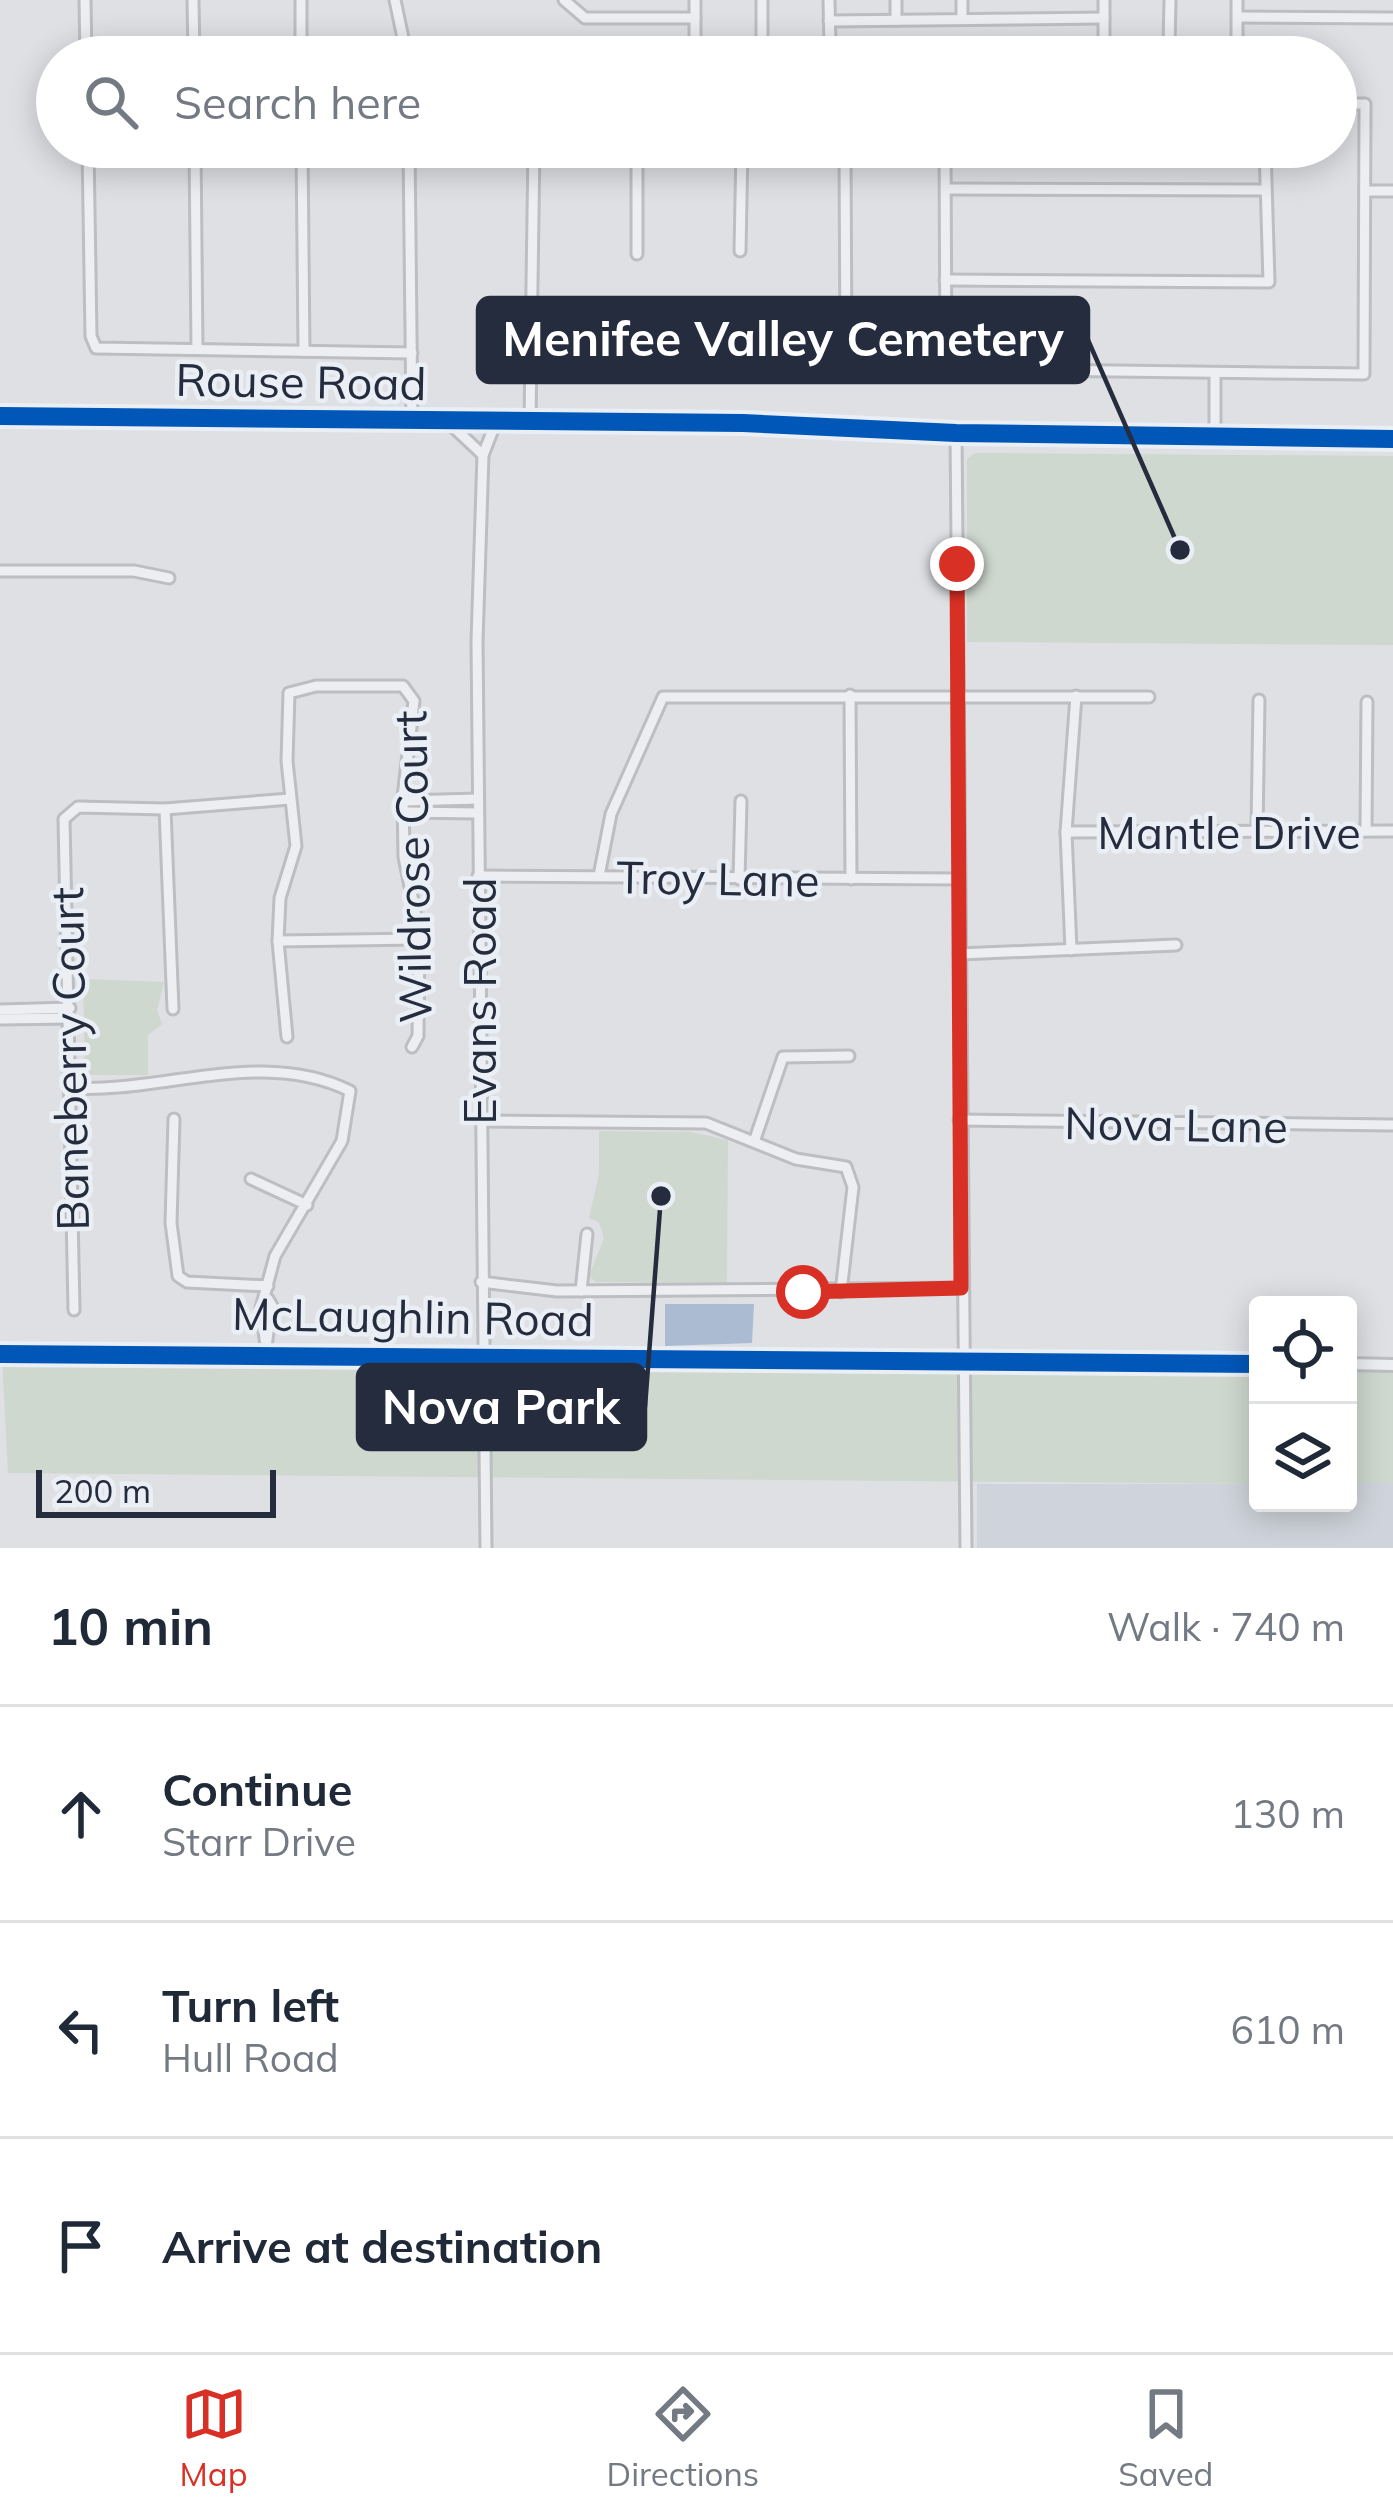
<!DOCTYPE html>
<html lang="en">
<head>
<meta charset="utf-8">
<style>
  body { margin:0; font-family:Mulish,sans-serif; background:#f6f6f7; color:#1f2937 }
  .controls { position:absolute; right:36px; bottom:36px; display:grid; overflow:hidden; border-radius:12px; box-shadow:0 6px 30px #0003 }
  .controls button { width:108px; height:108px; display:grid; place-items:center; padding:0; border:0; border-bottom:3px solid #e0e1e3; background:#fff; color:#1f2937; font:60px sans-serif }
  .scale { position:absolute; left:36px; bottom:30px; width:240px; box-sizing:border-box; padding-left:12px; border:6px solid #242c3e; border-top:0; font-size:33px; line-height:42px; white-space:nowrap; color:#242c3e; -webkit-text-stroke:9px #eaeef5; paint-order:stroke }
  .stop { position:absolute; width:36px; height:36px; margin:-27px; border:9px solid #d93025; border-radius:50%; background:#fff }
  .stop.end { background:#d93025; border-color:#fff; box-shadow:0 3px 12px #0008 }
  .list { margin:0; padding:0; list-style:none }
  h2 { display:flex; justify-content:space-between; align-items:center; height:156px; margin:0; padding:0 48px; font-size:51px }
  h2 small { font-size:39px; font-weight:400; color:#747a83 }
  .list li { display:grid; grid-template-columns:78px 1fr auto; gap:36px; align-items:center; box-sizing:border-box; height:216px; padding:0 48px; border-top:3px solid #e0e1e3 }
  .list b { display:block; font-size:45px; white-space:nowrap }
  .list p { margin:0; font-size:39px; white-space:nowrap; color:#747a83 }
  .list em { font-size:39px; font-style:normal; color:#747a83 }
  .icon { flex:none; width:66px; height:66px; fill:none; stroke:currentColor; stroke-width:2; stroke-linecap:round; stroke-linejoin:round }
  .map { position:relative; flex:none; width:1393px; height:1548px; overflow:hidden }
  .search { position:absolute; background:#fff; box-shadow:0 6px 30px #0003; left:36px; right:36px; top:36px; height:132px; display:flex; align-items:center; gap:30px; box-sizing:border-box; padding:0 42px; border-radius:66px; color:#747a83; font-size:45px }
  .sheet { height:804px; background:#fff }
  nav { display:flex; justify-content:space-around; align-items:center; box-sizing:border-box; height:168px; border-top:3px solid #e0e1e3; background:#fff; font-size:33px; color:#747a83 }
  nav a { display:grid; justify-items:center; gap:6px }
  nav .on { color:#d93025 }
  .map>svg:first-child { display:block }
  .built { fill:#cfd3db }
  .green { fill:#ced8ce }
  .water { fill:#aabbd2 }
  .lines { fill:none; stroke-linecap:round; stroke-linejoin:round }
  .minor-casing { stroke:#bcbec2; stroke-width:15 }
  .tertiary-casing { stroke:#bcbec2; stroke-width:16 }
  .minor { stroke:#edeef1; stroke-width:9 }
  .tertiary { stroke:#edeef1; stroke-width:10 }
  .cycleway-casing { stroke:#eaeef5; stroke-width:26 }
  .cycleway { stroke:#0057b8; stroke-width:18 }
  .route { stroke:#d93025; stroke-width:15 }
  .labels { text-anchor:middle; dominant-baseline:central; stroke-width:9; stroke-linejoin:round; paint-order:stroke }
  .street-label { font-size:45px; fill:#242c3e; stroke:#eaeef5 }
  .leader { fill:none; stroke:#242c3e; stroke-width:4.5 }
  .callout-dot { fill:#242c3e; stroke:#eaeef5; stroke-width:4.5 }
  .callout { fill:#242c3e; stroke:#242c3e; stroke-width:4.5 }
  .callout-label { font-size:48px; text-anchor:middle; font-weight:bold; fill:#fff }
</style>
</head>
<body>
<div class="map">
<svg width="1393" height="1548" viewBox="0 0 1393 1548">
  <rect width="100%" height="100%" fill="#dee0e4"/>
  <!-- built -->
  <path class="built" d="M1348,1483H1393V1548H977V1484H1258V1503H1348Z"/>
  <!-- green -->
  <g class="green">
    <path d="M975,453L1393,456V645L967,642V459Z"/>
    <path d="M83,979L164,982L157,1010L162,1024L148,1035V1075H85Z"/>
    <path d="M599,1131L691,1132L728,1140L727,1283L596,1282L589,1276L604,1238L599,1222L589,1218L599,1174Z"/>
    <path d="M2,1358L1258,1370V1484L8,1473Z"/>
    <path d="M1348,1371L1393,1372V1483H1348Z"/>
  </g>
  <!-- water -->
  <path class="water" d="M665,1304H754L752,1343L665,1346Z"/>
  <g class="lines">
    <defs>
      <g id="minor">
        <path d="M85,0L86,57"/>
        <path d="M193,0L194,57"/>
        <path d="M301,0V57"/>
        <path d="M395,0L407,57"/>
        <path d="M564,0L585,18H695"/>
        <path d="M695,0V47H830L829,0"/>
        <path d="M762,0V46"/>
        <path d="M896,0V20"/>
        <path d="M1104,0V46H1237V0"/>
        <path d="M1238,17L1393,18"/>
        <path d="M962,19V0"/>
        <path d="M829,21L1104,18"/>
        <path d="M1169,47L1170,0"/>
        <path d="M88,147L91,336L96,348L412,353"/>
        <path d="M195,147L197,349"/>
        <path d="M302,147L304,351"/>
        <path d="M409,147L412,423"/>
        <path d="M637,147V254"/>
        <path d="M945,147L946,369L1364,374L1365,104H1336"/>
        <path d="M946,189L1264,190"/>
        <path d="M1365,191H1393"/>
        <path d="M740,251L742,147"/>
        <path d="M945,280L1269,282L1265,147"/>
        <path d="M534,357L846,359L845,147"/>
        <path d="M530,422L534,147"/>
        <path d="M449,423L483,455"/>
        <path d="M956,433L966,1548"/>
        <path d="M1215,436V374"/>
        <path d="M0,571H134L169,578"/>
        <path d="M850,695L851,879"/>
        <path d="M403,801L478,799"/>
        <path d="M165,809L173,1009"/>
        <path d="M403,812L478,813"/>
        <path d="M1257,830L1259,700"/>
        <path d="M1366,831L1367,702"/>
        <path d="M1066,832L1393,831"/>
        <path d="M478,876L958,879"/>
        <path d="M599,876L611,814L663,697H1149"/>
        <path d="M739,879L741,801"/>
        <path d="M278,941L419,939"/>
        <path d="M1071,950L1066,832L1076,696"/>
        <path d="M959,954L1176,945"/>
        <path d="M0,1010L70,1008"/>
        <path d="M0,1019L70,1018"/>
        <path d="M287,1037L278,941L280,898L296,846L287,761L289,693L316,686H403L414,701L403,797L404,857L419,931L418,1036L412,1047"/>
        <path d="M70,1088C162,1094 261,1047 350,1091L342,1141L275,1256L261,1308L266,1346L272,1306L268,1299"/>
        <path d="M174,1119L171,1223L178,1276L187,1282L268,1286"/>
        <path d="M959,1120L1393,1125"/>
        <path d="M480,1121L706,1123L796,1159L846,1167L853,1187L841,1292"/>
        <path d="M755,1139L783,1057L849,1056"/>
        <path d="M251,1179L307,1205"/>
        <path d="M481,1282L557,1291L961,1288"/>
        <path d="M581,1291L587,1234"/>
        <path d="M74,1310L64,819L78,807L165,809L290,799"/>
        <path d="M486,1548L477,641L483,455L496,422"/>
      </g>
      <g id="tertiary">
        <path d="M0,416L743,423L956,433L1393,439"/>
        <path d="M0,1354L1258,1364"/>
        <path d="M1348,1364L1393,1365"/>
      </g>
    </defs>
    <!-- minor casing -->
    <use href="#minor" class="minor-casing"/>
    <!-- tertiary casing -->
    <use href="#tertiary" class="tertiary-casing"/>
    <!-- minor -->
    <use href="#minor" class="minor"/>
    <!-- tertiary -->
    <use href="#tertiary" class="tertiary"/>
    <defs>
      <g id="cycleway">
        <path d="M0,416L743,423L956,433L1393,439"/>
        <path d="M0,1354L1258,1364"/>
      </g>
    </defs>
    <!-- cycleway casing -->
    <use href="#cycleway" class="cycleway-casing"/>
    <!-- cycleway -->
    <use href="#cycleway" class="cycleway"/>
  </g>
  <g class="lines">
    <!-- route -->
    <path class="route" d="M803,1292L961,1288L957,564"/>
  </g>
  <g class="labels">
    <!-- street labels -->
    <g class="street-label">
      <text transform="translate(301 381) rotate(1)">Rouse Road</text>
      <text x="1229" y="832">Mantle Drive</text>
      <text transform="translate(412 867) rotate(-91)">Wildrose Court</text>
      <text transform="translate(718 878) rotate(1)">Troy Lane</text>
      <text transform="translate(479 1001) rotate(-90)">Evans Road</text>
      <text transform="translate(69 1059) rotate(-91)">Baneberry Court</text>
      <text transform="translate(1176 1124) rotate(1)">Nova Lane</text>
      <text transform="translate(413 1316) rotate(1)">McLaughlin Road</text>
    </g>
  </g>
  <!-- callouts -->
  <path class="leader" d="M1180 550L1088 340M661 1196L645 1407"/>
  <g class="callout-dot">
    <circle cx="1180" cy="550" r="12"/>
    <circle cx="661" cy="1196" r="12"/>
  </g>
  <g class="callout">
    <rect x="478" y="298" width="610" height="84" rx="12"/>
    <rect x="358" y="1365" width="287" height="84" rx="12"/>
  </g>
  <g class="callout-label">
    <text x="783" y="356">Menifee Valley Cemetery</text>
    <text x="501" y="1424">Nova Park</text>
  </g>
</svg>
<div class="controls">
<button><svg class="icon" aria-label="locate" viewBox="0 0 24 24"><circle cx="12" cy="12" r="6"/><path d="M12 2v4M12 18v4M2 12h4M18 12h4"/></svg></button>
<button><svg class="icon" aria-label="layers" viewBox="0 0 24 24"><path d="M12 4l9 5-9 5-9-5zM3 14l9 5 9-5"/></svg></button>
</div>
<div class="scale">200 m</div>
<div class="stop" style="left:803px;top:1292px"></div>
<div class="stop end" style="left:957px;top:564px"></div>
<div class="search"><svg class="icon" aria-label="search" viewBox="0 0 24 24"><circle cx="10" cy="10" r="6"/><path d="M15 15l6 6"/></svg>Search here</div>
</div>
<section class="sheet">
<h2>10 min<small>Walk · 740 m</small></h2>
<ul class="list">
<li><svg class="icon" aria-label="ahead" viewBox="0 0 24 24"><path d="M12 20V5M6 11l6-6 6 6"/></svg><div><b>Continue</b><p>Starr Drive</p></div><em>130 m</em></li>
<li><svg class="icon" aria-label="left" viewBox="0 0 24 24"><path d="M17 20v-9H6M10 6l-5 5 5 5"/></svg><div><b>Turn left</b><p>Hull Road</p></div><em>610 m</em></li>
<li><svg class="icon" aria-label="arrive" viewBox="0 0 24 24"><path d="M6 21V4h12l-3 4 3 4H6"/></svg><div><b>Arrive at destination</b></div></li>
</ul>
</section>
<nav>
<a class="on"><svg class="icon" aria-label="map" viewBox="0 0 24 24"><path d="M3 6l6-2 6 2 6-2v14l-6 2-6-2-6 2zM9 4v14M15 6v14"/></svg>Map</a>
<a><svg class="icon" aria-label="directions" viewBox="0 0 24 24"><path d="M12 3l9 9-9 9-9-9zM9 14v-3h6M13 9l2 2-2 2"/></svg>Directions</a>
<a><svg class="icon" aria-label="saved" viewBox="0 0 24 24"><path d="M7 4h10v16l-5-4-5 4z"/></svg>Saved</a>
</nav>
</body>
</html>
